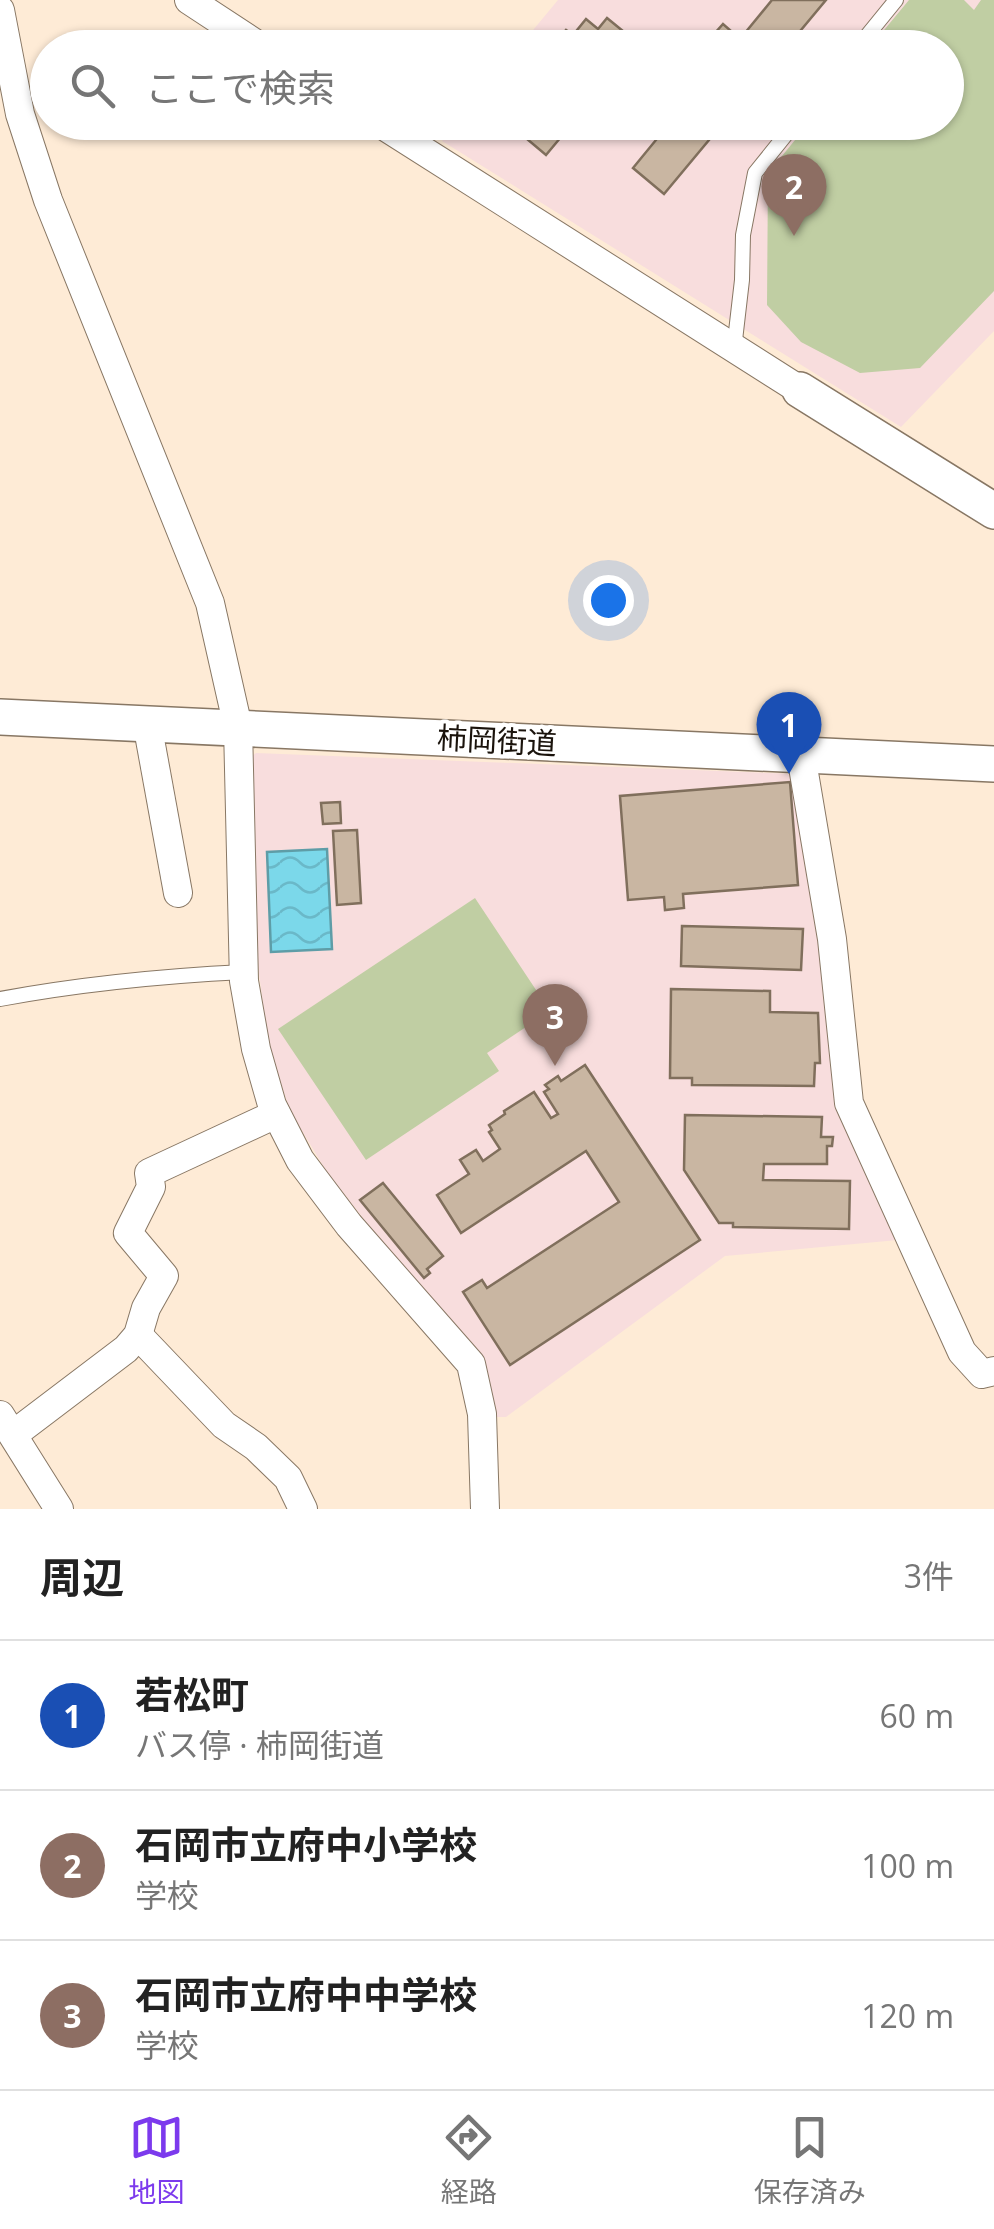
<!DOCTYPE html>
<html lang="ja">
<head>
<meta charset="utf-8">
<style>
  body { margin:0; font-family:"Open Sans","Noto Sans JP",sans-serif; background:#f2f2f2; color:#222 }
  .you { position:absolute; left:608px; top:600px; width:35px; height:35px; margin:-25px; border:8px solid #fff; border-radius:50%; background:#1a73e8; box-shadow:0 0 0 15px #1a73e833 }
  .badge { display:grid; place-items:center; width:65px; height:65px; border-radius:50%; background:#7c3aed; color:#fff; font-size:32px; font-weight:700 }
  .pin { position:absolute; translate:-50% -82px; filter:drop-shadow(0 2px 5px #0008) }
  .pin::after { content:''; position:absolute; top:52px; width:35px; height:30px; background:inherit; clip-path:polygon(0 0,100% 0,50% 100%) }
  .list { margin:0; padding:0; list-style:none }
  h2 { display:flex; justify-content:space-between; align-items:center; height:130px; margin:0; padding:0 40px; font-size:42px }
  h2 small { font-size:32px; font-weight:400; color:#767676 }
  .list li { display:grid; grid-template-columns:65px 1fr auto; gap:30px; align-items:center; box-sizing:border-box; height:150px; padding:0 40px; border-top:2px solid #e0e0e0 }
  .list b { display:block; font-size:38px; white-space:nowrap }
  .list p { margin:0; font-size:32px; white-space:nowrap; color:#767676 }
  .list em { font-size:32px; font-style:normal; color:#767676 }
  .icon { flex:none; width:55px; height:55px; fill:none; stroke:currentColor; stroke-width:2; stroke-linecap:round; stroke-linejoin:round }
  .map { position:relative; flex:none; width:994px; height:1509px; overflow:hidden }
  .search { position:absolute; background:#fff; box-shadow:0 2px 8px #0004; left:30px; right:30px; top:30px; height:110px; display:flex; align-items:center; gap:25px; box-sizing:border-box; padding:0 35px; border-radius:55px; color:#767676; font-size:38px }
  .sheet { height:580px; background:#fff }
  nav { display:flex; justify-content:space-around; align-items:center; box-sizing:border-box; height:140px; border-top:2px solid #e0e0e0; background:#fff; font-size:28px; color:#767676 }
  nav a { display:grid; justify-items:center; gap:5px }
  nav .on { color:#7c3aed }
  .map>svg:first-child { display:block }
  .education { fill:#f8dddd }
  .pitch { fill:#c0cea3 }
  .water { fill:url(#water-waves); stroke:#5e9da7; stroke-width:2.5 }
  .building { fill:#c9b6a2; stroke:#806f5c; stroke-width:2.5 }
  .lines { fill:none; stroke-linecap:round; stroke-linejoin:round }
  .service-casing { stroke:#887764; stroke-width:16 }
  .minor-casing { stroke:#887764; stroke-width:30 }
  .tertiary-casing { stroke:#887764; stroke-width:38 }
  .service { stroke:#fff; stroke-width:14 }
  .minor { stroke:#fff; stroke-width:28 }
  .tertiary { stroke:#fff; stroke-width:35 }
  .labels { text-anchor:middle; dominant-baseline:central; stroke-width:8; stroke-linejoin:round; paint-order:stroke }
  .street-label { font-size:30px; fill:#1a130c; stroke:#fff }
</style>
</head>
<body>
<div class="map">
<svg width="994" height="1509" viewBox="0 0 994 1509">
  <defs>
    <pattern id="water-waves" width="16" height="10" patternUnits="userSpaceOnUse" patternTransform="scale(2.5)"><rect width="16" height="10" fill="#7bd8ea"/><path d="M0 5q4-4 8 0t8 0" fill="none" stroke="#6ab8c8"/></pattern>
  </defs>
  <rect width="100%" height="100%" fill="#feebd6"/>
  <!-- education -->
  <g class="education">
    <path d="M558,0H994V331L901,427L442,141L457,122H946V48L519,47Z"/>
    <path d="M256,753L795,774L828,995L898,1240L725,1256L506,1417H494L482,1356L365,1221L325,1169L290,1111L268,1043L257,958L248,759Z"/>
  </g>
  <!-- pitch -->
  <g class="pitch">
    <path d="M909,0H964L974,10L981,0H994V291L920,368L860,373L801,342L767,305L768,173L809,123L946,122V48L870,47Z"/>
    <path d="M475,898L550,1011L487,1053L499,1071L366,1160L278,1029Z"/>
  </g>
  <!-- water -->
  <path class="water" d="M327,849L332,949L271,952L267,852Z"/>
  <!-- building -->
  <g class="building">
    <path d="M772,0H826L786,48H713L707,42L723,24L740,39Z"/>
    <path d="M607,18L640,45L638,48H558L560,45L556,42L566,30L573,35L586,19L598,29Z"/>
    <path d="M569,122L571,125L546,155L514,128L518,122Z"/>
    <path d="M657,122H724L664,194L633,168L665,129Z"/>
    <path d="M790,782L798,885L683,894L684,908L665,910L664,897L628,900L620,796Z"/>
    <path d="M340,802L341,823L323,824L321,803Z"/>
    <path d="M357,830L361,903L337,905L333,831Z"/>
    <path d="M682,926L803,929L801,970L681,966Z"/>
    <path d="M671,989L770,991V1012L818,1013L820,1063H815L814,1086L692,1085V1078H670Z"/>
    <path d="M585,1065L700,1240L510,1365L463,1292L482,1280L487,1288L619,1202L586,1151L461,1233L437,1195L469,1174L460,1160L476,1150L483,1161L500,1149L489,1132L492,1130L489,1125L505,1114L504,1111L534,1092L551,1118L558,1114L544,1092L549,1089L545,1085L558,1076L561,1081Z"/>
    <path d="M685,1115L822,1117L821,1137H833L832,1146H827V1164H764L763,1180L850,1181L849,1229L733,1227V1223H719L684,1170Z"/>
    <path d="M383,1183L443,1256L427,1269L430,1273L424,1278L360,1200Z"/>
  </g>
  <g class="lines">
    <defs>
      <g id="service">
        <path d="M857,48L896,0"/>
        <path d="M734,349L742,280L743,235L755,173L796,122"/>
        <path d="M0,999C81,984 162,976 244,972"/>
      </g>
      <g id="minor">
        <path d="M189,0L262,48"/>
        <path d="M0,10L20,114L48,200L210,603L238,727L244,981L256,1049L272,1105L300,1160L349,1225L471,1364L482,1414L485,1509"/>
        <path d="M378,122L800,390"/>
        <path d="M147,723L178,893"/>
        <path d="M801,755L832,939L849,1103L962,1352L982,1374L994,1371"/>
        <path d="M138,1335L224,1425L256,1447L288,1478L303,1509"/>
        <path d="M0,1415L59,1509"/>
        <path d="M14,1434L126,1349L138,1335L146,1308L164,1276L128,1233L151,1187L149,1173L276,1114"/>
      </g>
      <g id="tertiary">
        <path d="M800,390L994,511"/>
        <path d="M0,717L994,764"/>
      </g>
    </defs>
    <!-- service casing -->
    <use href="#service" class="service-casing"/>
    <!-- minor casing -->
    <use href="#minor" class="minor-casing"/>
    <!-- tertiary casing -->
    <use href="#tertiary" class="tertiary-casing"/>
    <!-- service -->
    <use href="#service" class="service"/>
    <!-- minor -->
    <use href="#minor" class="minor"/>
    <!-- tertiary -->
    <use href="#tertiary" class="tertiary"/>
  </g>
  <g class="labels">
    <!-- street labels -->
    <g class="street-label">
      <text transform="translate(497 740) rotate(3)">柿岡街道</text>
    </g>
  </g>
</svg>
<div class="you"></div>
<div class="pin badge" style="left:789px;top:774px;background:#1a4fb4">1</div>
<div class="pin badge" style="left:794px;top:236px;background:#8d6e63">2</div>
<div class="pin badge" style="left:555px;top:1066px;background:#8d6e63">3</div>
<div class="search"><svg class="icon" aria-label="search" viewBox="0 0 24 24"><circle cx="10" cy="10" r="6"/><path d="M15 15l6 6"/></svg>ここで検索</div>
</div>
<section class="sheet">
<h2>周辺<small>3件</small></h2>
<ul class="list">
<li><span class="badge" style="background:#1a4fb4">1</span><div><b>若松町</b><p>バス停 · 柿岡街道</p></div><em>60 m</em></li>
<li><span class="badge" style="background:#8d6e63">2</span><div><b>石岡市立府中小学校</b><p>学校</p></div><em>100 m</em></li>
<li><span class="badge" style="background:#8d6e63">3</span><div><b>石岡市立府中中学校</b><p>学校</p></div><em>120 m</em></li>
</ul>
</section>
<nav>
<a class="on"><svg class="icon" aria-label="map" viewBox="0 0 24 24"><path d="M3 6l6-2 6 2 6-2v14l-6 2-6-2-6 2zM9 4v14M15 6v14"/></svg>地図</a>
<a><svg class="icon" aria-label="directions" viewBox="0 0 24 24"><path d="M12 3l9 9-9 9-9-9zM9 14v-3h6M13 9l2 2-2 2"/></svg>経路</a>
<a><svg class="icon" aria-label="saved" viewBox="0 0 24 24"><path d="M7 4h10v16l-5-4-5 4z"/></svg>保存済み</a>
</nav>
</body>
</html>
